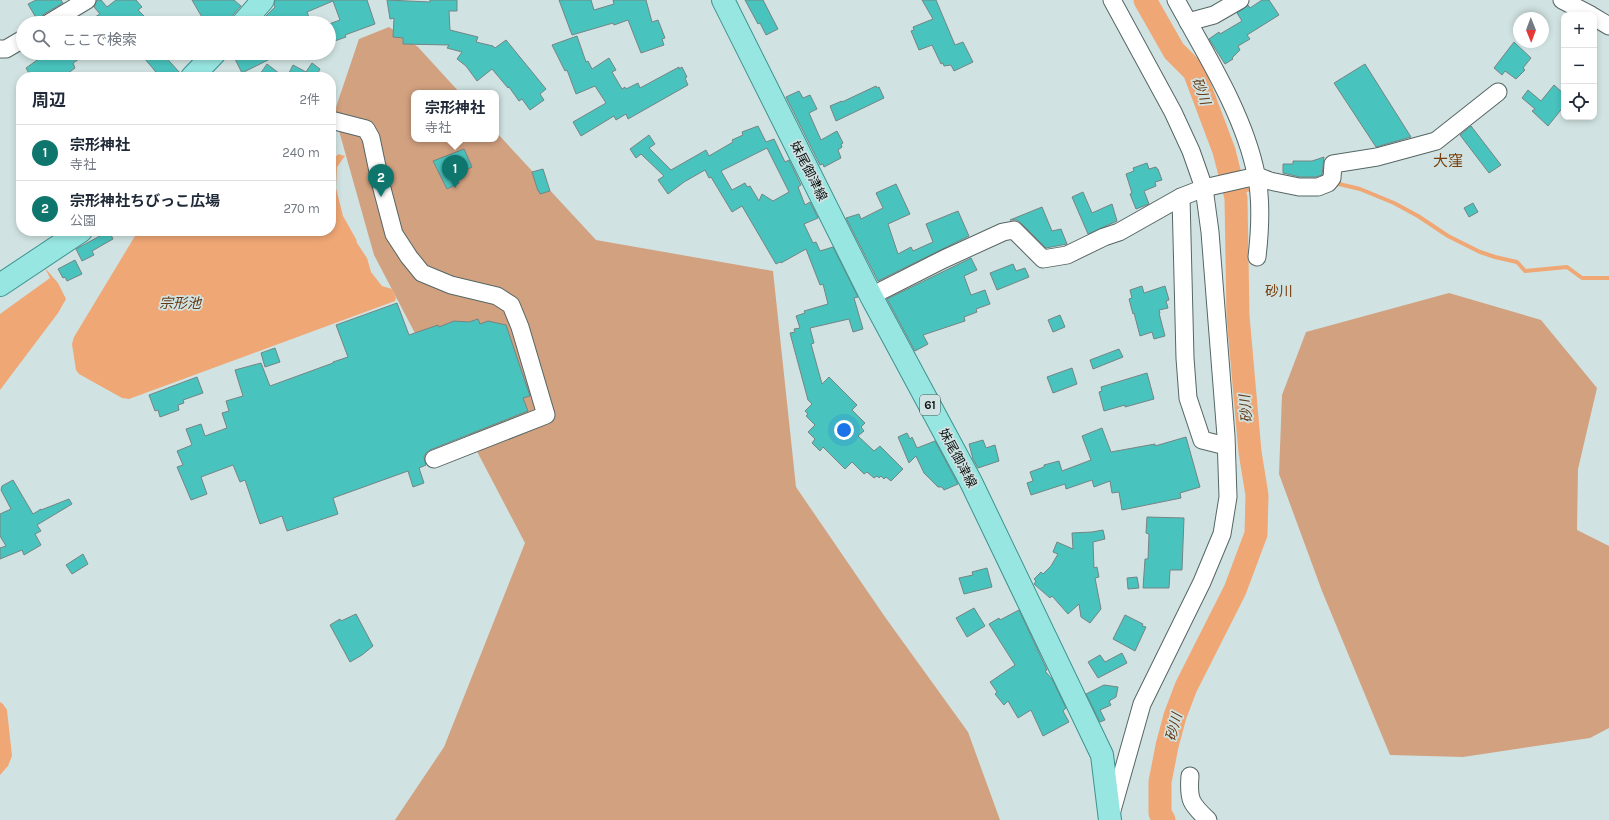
<!DOCTYPE html>
<html lang="ja">
<head>
<meta charset="utf-8">
<style>
  body { margin:0; font-family:Karla,"Noto Sans JP",sans-serif; background:#f6f6f7; color:#1f2937 }
  .controls { position:absolute; right:12px; top:12px; display:grid; overflow:hidden; border-radius:8px; box-shadow:0 2px 6px #0003 }
  .controls button { width:36px; height:36px; display:grid; place-items:center; padding:0; border:0; border-bottom:1px solid #e0e1e3; background:#fff; color:#1f2937; font:20px sans-serif }
  .compass { position:absolute; left:1513px; top:12px; width:36px; height:36px; border-radius:50%; background:#fff; box-shadow:0 2px 6px #0003; rotate:179deg }
  .you { position:absolute; left:844px; top:430px; width:14px; height:14px; margin:-10px; border:3px solid #fff; border-radius:50%; background:#1a73e8; box-shadow:0 0 0 6px #1a73e833 }
  .badge { display:grid; place-items:center; width:26px; height:26px; border-radius:50%; background:#0f766e; color:#fff; font-size:13px; font-weight:700 }
  .pin { position:absolute; translate:-50% -33px; filter:drop-shadow(0 1px 2px #0008) }
  .pin::after { content:''; position:absolute; top:21px; width:14px; height:12px; background:inherit; clip-path:polygon(0 0,100% 0,50% 100%) }
  .popup { position:absolute; left:411px; top:90px; width:88px; height:52px; box-sizing:border-box; display:grid; place-content:center; border-radius:8px; background:#fff; filter:drop-shadow(0 1px 3px #0005); font-size:13px; white-space:nowrap; color:#747a83 }
  .popup b { font-size:15px; color:#1f2937 }
  .popup::after { content:''; position:absolute; left:50%; top:100%; margin-left:-8px; border:8px solid transparent; border-top-color:#fff }
  .list { margin:0; padding:0; list-style:none }
  h2 { display:flex; justify-content:space-between; align-items:center; height:52px; margin:0; padding:0 16px; font-size:17px }
  h2 small { font-size:13px; font-weight:400; color:#747a83 }
  .list li { display:grid; grid-template-columns:26px 1fr auto; gap:12px; align-items:center; box-sizing:border-box; height:56px; padding:0 16px; border-top:1px solid #e0e1e3 }
  .list b { display:block; font-size:15px; white-space:nowrap }
  .list p { margin:0; font-size:13px; white-space:nowrap; color:#747a83 }
  .list em { font-size:13px; font-style:normal; color:#747a83 }
  .icon { flex:none; width:22px; height:22px; fill:none; stroke:currentColor; stroke-width:2; stroke-linecap:round; stroke-linejoin:round }
  .map { position:relative; flex:none; width:1609px; height:820px; overflow:hidden }
  .search { position:absolute; background:#fff; box-shadow:0 2px 6px #0003; left:16px; top:16px; width:320px; height:44px; display:flex; align-items:center; gap:10px; box-sizing:border-box; padding:0 14px; border-radius:22px; color:#747a83; font-size:15px }
  .panel { position:absolute; background:#fff; box-shadow:0 2px 6px #0003; left:16px; top:72px; width:320px; height:164px; border-radius:16px }
  .map>svg:first-child { display:block }
  .green { fill:#d2a180 }
  .water { fill:#efa776 }
  .lines { fill:none; stroke-linecap:round; stroke-linejoin:round }
  .stream { stroke:#efa776; stroke-width:4 }
  .river { stroke:#efa776; stroke-width:23 }
  .building { fill:#49c3bd; stroke:#748584; fill-rule:evenodd }
  .minor-casing { stroke:#556664; stroke-width:19 }
  .major-casing { stroke:#3c938e; stroke-width:24 }
  .minor { stroke:#fff; stroke-width:17 }
  .major { stroke:#98e6e2; stroke-width:22 }
  .labels { text-anchor:middle; dominant-baseline:central; stroke-width:3.5; stroke-linejoin:round; paint-order:stroke }
  .shield { fill:#d0e3e2; stroke:#495452; stroke-width:1 }
  .shield-label { font-size:12px; font-weight:bold; fill:#0f1615 }
  .street-label { font-size:13px; fill:#0f1615; stroke:#d0e3e2 }
  .water-label { font-size:14px; font-style:italic; fill:#663813; stroke:#d0e3e2 }
  .neighbourhood-label { font-size:14px; fill:#783e0c; stroke:#d0e3e2 }
  .quarter-label { font-size:15px; fill:#783e0c; stroke:#d0e3e2 }
</style>
</head>
<body>
<div class="map">
<svg width="1609" height="820" viewBox="0 0 1609 820">
  <rect width="100%" height="100%" fill="#d0e3e2"/>
  <!-- green -->
  <g class="green">
    <path d="M389,27L418,47L460,93H414V139H496V132L596,240L773,271L796,487L885,617L968,732L1000,820H395L444,747L525,543L374,255L334,113L359,39Z"/>
    <path d="M1449,293L1541,320L1597,388L1578,469L1577,530L1609,546V728L1590,738L1463,757L1390,755L1322,591L1279,474L1282,395L1306,332Z"/>
  </g>
  <!-- water -->
  <g class="water">
    <path d="M338,154L345,156L337,167L336,188L343,216L356,239L357,243L367,258L371,272L382,286L392,289L396,298L395,301L129,399L122,398L79,374L76,370L72,344L74,337L138,231H331V155L337,156Z"/>
    <path d="M45,268L58,283L66,299L58,313L0,390V314L50,278Z"/>
    <path d="M0,702L3,704L7,710L12,756L8,766L0,775Z"/>
  </g>
  <g class="lines">
    <!-- stream -->
    <g class="stream">
      <path d="M1334,186L1339,184L1360,189L1394,203L1418,216L1448,236L1480,252L1495,257L1517,262L1525,271L1567,267L1582,278H1609"/>
      <path d="M1234,191L1255,189"/>
    </g>
    <!-- river -->
    <path class="river" d="M1145,0L1174,51L1194,71L1224,151L1236,198L1238,316L1250,452L1257,495L1256,534L1235,590L1186,687L1175,716L1167,746L1160,782V813L1164,820"/>
  </g>
  <!-- building -->
  <g class="building">
    <path d="M36,0H61L63,3L44,14L40,18L39,23L28,4Z"/>
    <path d="M97,0H101L107,7L116,0H136L142,7L138,10L144,16L134,23H85L100,14L94,7Z"/>
    <path d="M192,0H234L241,6L233,15L230,23H207L203,19Z"/>
    <path d="M275,0H367L375,24L345,35L346,37L329,43V24L340,20L333,1L307,12L311,23H267L264,18L275,7L274,5Z"/>
    <path d="M387,0L430,2V0H457V11H449L450,30L478,37L476,42L493,46L495,48L506,40L546,89L540,94L544,100L530,110L522,99L519,101L509,87L508,88L492,69L477,81L466,66L457,59L462,52L447,48L449,45L403,44V38L393,37L394,18L390,19Z"/>
    <path d="M559,0H591L594,10L614,4L613,0H646L652,22L658,20L665,38L662,39L664,45L641,53L628,20L614,25L613,23L572,35Z"/>
    <path d="M745,0H763L778,29L766,35L760,23L758,24Z"/>
    <path d="M922,0H936L955,45L963,42L973,62L954,71L951,65L944,66L943,63L941,64L932,45L919,50L911,31L914,30L913,27L933,19Z"/>
    <path d="M1262,0H1269L1279,15L1247,35L1250,39L1238,46L1240,50L1232,58L1233,59L1225,64L1209,39L1219,32L1220,34L1242,21L1237,13L1248,5L1250,8Z"/>
    <path d="M577,36L586,62L588,61L592,69L609,58L616,70L612,72L622,89L625,87L626,89L638,83L640,88L679,67V69L682,67L687,77L685,78L688,85L628,119L626,114L616,120L614,116L581,136L573,122L606,103L595,86L576,94L567,70L565,71L552,45Z"/>
    <path d="M1514,42L1531,58L1523,68L1525,70L1516,79L1505,71L1502,75L1494,68Z"/>
    <path d="M47,53H88L73,63L75,68L63,77H31L26,68Z"/>
    <path d="M140,53H162L180,73V77H160Z"/>
    <path d="M232,53H282L242,73Z"/>
    <path d="M312,63L320,69L316,77H287L293,65L306,72Z"/>
    <path d="M267,64L284,77H258Z"/>
    <path d="M1365,64L1411,137L1376,147L1334,83Z"/>
    <path d="M1554,85L1564,94V106L1548,126L1532,111L1535,109L1522,98L1528,90L1541,101Z"/>
    <path d="M876,86L877,88L879,87L884,98L836,121L830,106L842,101V102Z"/>
    <path d="M799,91L803,98L810,95L817,109L809,113L821,140L837,131L843,143L841,144L842,147L838,150L841,158L824,167L823,164L820,165L786,97Z"/>
    <path d="M758,126L766,142L774,139L785,162L789,160L801,185L798,187L805,205L810,202L818,218L804,224L813,243L816,242L820,251L833,247L858,297L854,298L863,329L853,332L849,319L810,328L814,343L811,344L822,384L829,377L857,405L852,410L865,423L861,427L864,431L858,436L874,451L880,446L903,469L891,481L886,477L884,479L881,476L879,478L877,476L874,478L867,472L864,474L852,462L845,469L823,447L820,451L812,443L815,439L808,432L815,425L806,416L808,414L805,411L812,404L808,400L790,333L795,332L794,329L800,328L796,316L805,313L804,311L828,304L823,284L820,285L806,249L781,263L780,262L776,264L742,206L732,212L711,177L709,178L705,170L684,182L668,194L658,180L664,176L641,154L636,158L630,149L649,135L655,144L649,148L671,170L706,150L709,156L733,142L732,140L743,135L742,132ZM767,148L789,192L773,201L762,194L759,201L750,186L747,187L745,183L732,190L721,171Z"/>
    <path d="M1471,126L1501,165L1489,173L1460,135Z"/>
    <path d="M464,149L472,167L455,175L459,183L447,189L433,161Z"/>
    <path d="M1324,157L1322,175L1316,177H1300L1283,173V164H1293V161H1312Z"/>
    <path d="M1147,163L1149,169L1156,167L1157,169H1158L1162,180L1155,182L1156,186L1144,191L1149,204L1136,209L1130,194L1132,193L1126,174L1134,171L1133,168Z"/>
    <path d="M543,169L550,191L540,194L539,191H538L532,172Z"/>
    <path d="M896,184L910,214L888,224L898,254L911,247L913,251L933,242L926,224L958,211L969,236L878,281L846,218L859,214L861,219L883,208L876,193Z"/>
    <path d="M1083,192L1092,213L1112,204L1117,221L1088,234L1072,197Z"/>
    <path d="M1473,203L1478,212L1469,217L1464,208Z"/>
    <path d="M1042,207L1052,231L1061,229L1067,244L1046,248L1021,223L1017,220H1010Z"/>
    <path d="M109,231L113,239L92,251L94,255L82,261L76,249Z"/>
    <path d="M971,258L977,270L964,276L971,295L985,290L990,304L976,309L977,312L964,317L965,321L923,335L928,344L915,351L887,299Z"/>
    <path d="M75,260L82,274L67,281L65,277L63,278L58,269Z"/>
    <path d="M1013,264L1016,271L1025,268L1029,277L997,290L990,273Z"/>
    <path d="M1142,286L1144,293L1165,286L1169,300L1166,301L1168,308L1159,310L1160,313H1159L1165,336L1154,339L1152,332L1140,336L1134,313L1133,314L1129,299L1132,298L1130,290Z"/>
    <path d="M397,303L409,335L438,325L439,327L454,321L469,322L478,319L480,324L488,321L506,325L530,396L523,398L528,411L430,450L426,453L424,457L426,465L419,468L424,483L413,487L408,471L333,498L338,514L287,531L282,516L260,524L245,480L240,482L233,465L201,477L207,494L191,500L177,467L183,465L177,451L192,445L186,429L201,424L205,436L227,428L222,413L229,411L226,401L243,396L235,370L261,363L270,386L333,363V362L348,357L336,325Z"/>
    <path d="M1060,315L1065,327L1053,332L1048,320Z"/>
    <path d="M275,348L280,362L265,367L261,353Z"/>
    <path d="M1119,349L1123,357L1093,369L1090,360Z"/>
    <path d="M1072,368L1077,384L1053,393L1047,377Z"/>
    <path d="M1147,373L1154,399L1125,407V405L1104,411L1099,392L1102,391L1101,387Z"/>
    <path d="M197,377L203,393L183,400L184,403L178,405L179,410L160,417L158,410L155,411L149,395Z"/>
    <path d="M1102,428L1111,452L1155,444V446L1186,437L1200,487L1180,493L1181,498L1122,510L1119,492L1112,493L1110,481L1094,487L1092,480L1066,489L1065,484L1031,495L1027,483L1033,481L1030,472L1044,467V465L1059,461L1062,471L1091,460L1082,436Z"/>
    <path d="M907,433L910,439L912,437L917,448L935,441L958,484L944,490L942,487H938L924,473L916,456L909,463L898,437Z"/>
    <path d="M983,440L986,448L995,445L999,461L978,468L973,459L969,444Z"/>
    <path d="M13,480L33,514L41,509V510L69,499L72,504L37,525L41,531L35,534L41,545L24,555L22,550L0,559V548L6,546L0,536V514L11,509L1,490L2,486Z"/>
    <path d="M1147,517L1184,518L1182,570H1170L1169,588H1143L1145,559H1148L1149,534L1146,533Z"/>
    <path d="M1103,530L1105,539L1093,542L1094,568L1097,567L1099,577L1095,578L1101,609L1090,623L1081,617L1079,604L1068,614L1052,596L1050,598L1034,584L1036,581L1034,579L1041,572L1043,574L1051,566L1058,554L1053,552L1057,542L1073,549L1072,533L1092,532Z"/>
    <path d="M83,554L88,564L72,574L66,565Z"/>
    <path d="M987,568L992,587L964,594L959,578L973,575L972,572Z"/>
    <path d="M1137,577L1139,588L1128,589L1127,578Z"/>
    <path d="M974,608L985,626L967,637L956,618Z"/>
    <path d="M1019,610L1047,670L1045,671L1052,679L1066,708L1063,711L1069,722L1043,736L1031,710L1018,718L1008,701L1004,705L995,694L997,692L990,682L1015,665L989,624L999,618L1000,620Z"/>
    <path d="M356,614L373,646L362,655L350,662L330,625L340,619L341,621Z"/>
    <path d="M1125,615L1143,624L1142,626L1146,627L1135,651L1113,639Z"/>
    <path d="M1122,653L1127,663L1098,678L1088,662L1100,655L1105,662Z"/>
    <path d="M1104,685L1118,687L1116,697L1109,701L1111,705L1100,710L1105,720L1100,722L1086,694Z"/>
  </g>
  <g class="lines">
    <defs>
      <g id="minor">
        <path d="M1176,0C1205,53 1244,114 1256,174C1262,200 1260,231 1257,257"/>
        <path d="M1562,0L1591,15"/>
        <path d="M1594,17L1609,26"/>
        <path d="M1188,22L1214,15L1240,0"/>
        <path d="M49,23L87,0"/>
        <path d="M0,49H6L23,39"/>
        <path d="M331,120L366,129L371,138L380,181L394,234L409,257L422,273L451,285L497,296L511,305L520,327L546,415L434,459"/>
        <path d="M1181,197L1185,358L1188,398L1202,440L1226,446"/>
        <path d="M871,296L944,259L1003,232L1014,230L1043,259L1067,255L1104,237L1119,232L1181,197L1204,188L1257,176L1270,181L1299,187H1318L1328,183L1332,178L1333,164L1377,157L1436,141L1498,92"/>
        <path d="M1190,776C1188,800 1191,804 1208,820"/>
        <path d="M1111,814L1142,704L1202,582L1222,534L1228,497L1226,436L1210,232L1204,188L1191,151L1173,112L1112,0"/>
      </g>
      <g id="major">
        <path d="M723,0L871,296L971,482L1102,755L1110,820"/>
        <path d="M243,23L263,0"/>
        <path d="M192,77L215,53"/>
        <path d="M0,285L81,231"/>
      </g>
    </defs>
    <!-- minor casing -->
    <use href="#minor" class="minor-casing"/>
    <!-- major casing -->
    <use href="#major" class="major-casing"/>
    <!-- minor -->
    <use href="#minor" class="minor"/>
    <!-- major -->
    <use href="#major" class="major"/>
  </g>
  <g class="labels">
    <!-- shield labels -->
    <rect class="shield" x="920" y="395" width="20" height="20" rx="3"/>
    <g class="shield-label">
      <text x="930" y="405">61</text>
    </g>
    <!-- street labels -->
    <g class="street-label">
      <text transform="translate(809 171) rotate(63)">妹尾御津線</text>
      <text transform="translate(958 458) rotate(62)">妹尾御津線</text>
    </g>
    <!-- water labels -->
    <g class="water-label">
      <text transform="translate(1201 91) rotate(70)">砂川</text>
      <text x="180" y="303">宗形池</text>
      <text transform="translate(1246 409) rotate(-95)">砂川</text>
      <text transform="translate(1174 727) rotate(-75)">砂川</text>
    </g>
    <!-- neighbourhood labels -->
    <g class="neighbourhood-label">
      <text x="1279" y="291">砂川</text>
    </g>
    <!-- quarter labels -->
    <g class="quarter-label">
      <text x="1448" y="161">大窪</text>
    </g>
  </g>
</svg>
<div class="controls">
<button>+</button>
<button>−</button>
<button><svg class="icon" aria-label="locate" viewBox="0 0 24 24"><circle cx="12" cy="12" r="6"/><path d="M12 2v4M12 18v4M2 12h4M18 12h4"/></svg></button>
</div>
<svg class="compass" viewBox="-18 -18 36 36"><path d="M0-13l5 13h-10z" fill="#e53935"/><path d="M0 13l5-13h-10z" fill="#747a83"/></svg>
<div class="you"></div>
<div class="pin badge" style="left:455px;top:188px">1</div>
<div class="popup"><b>宗形神社</b>寺社</div>
<div class="pin badge" style="left:381px;top:197px">2</div>
<div class="search"><svg class="icon" aria-label="search" viewBox="0 0 24 24"><circle cx="10" cy="10" r="6"/><path d="M15 15l6 6"/></svg>ここで検索</div>
<section class="panel">
<h2>周辺<small>2件</small></h2>
<ul class="list">
<li><span class="badge">1</span><div><b>宗形神社</b><p>寺社</p></div><em>240 m</em></li>
<li><span class="badge">2</span><div><b>宗形神社ちびっこ広場</b><p>公園</p></div><em>270 m</em></li>
</ul>
</section>
</div>
</body>
</html>
